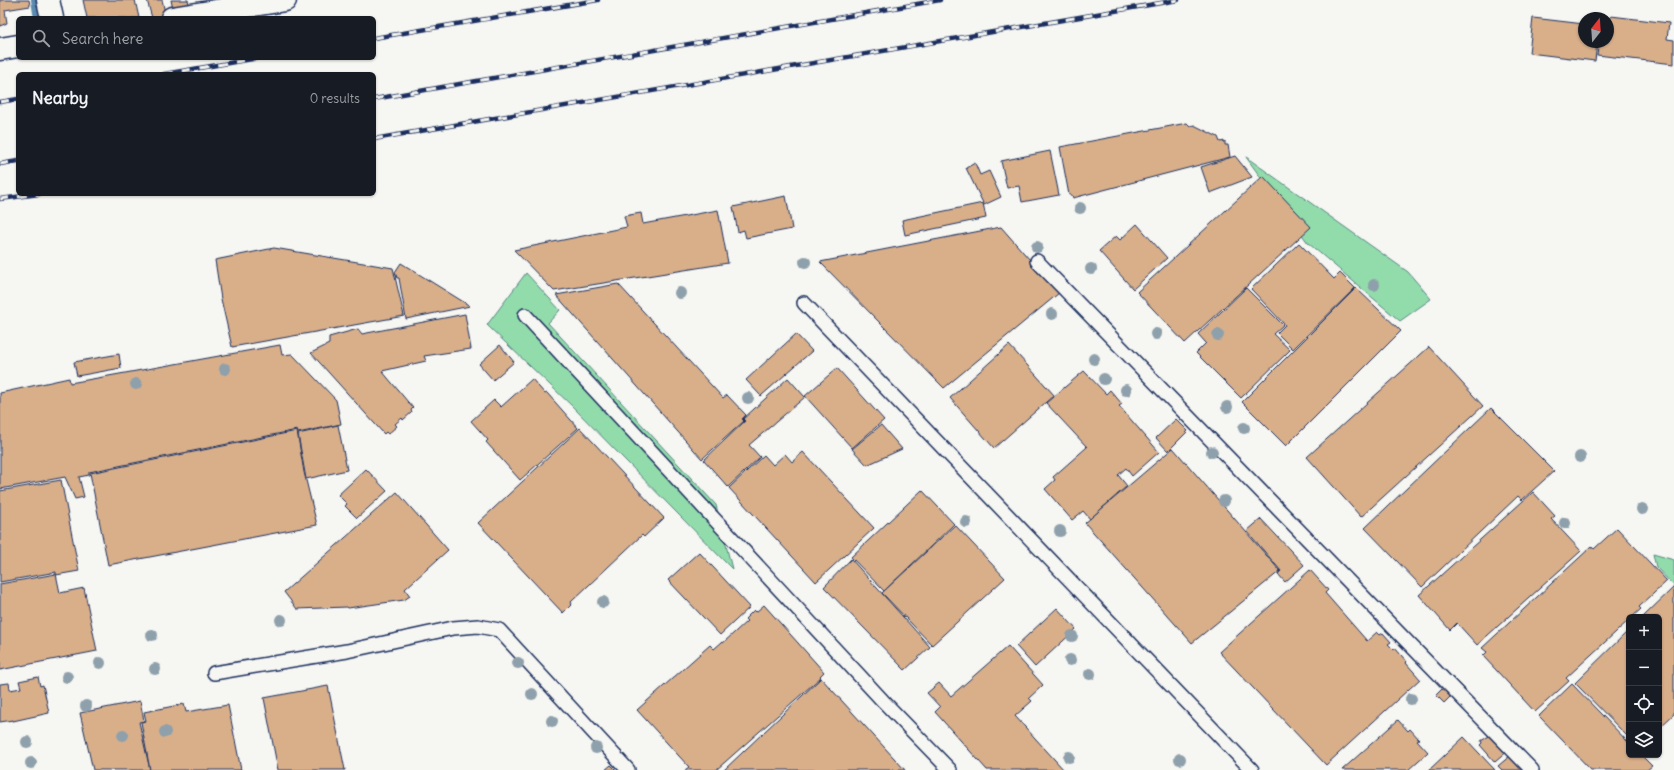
<!DOCTYPE html>
<html lang="en">
<head>
<meta charset="utf-8">
<style>
  body { margin:0; font-family:Delius,sans-serif; background:#242831; color:#f1f3f6 }
  .controls { position:absolute; right:12px; bottom:12px; display:grid; overflow:hidden; border-radius:6px; box-shadow:0 1px 3px #0004 }
  .controls button { width:36px; height:36px; display:grid; place-items:center; padding:0; border:0; border-bottom:1px solid #363941; background:#171b24; color:#f1f3f6; font:20px sans-serif }
  .compass { position:absolute; left:1578px; top:12px; width:36px; height:36px; border-radius:50%; background:#171b24; box-shadow:0 1px 3px #0004; rotate:17deg }
  .list { margin:0; padding:0; list-style:none }
  h2 { display:flex; justify-content:space-between; align-items:center; height:52px; margin:0; padding:0 16px; font-size:17px }
  h2 small { font-size:13px; font-weight:400; color:#9ea1a6 }
  .icon { flex:none; width:22px; height:22px; fill:none; stroke:currentColor; stroke-width:2; stroke-linecap:round; stroke-linejoin:round }
  .map { position:relative; flex:none; width:1674px; height:770px; overflow:hidden }
  .search { position:absolute; background:#171b24; box-shadow:0 1px 3px #0004; left:16px; top:16px; width:360px; height:44px; display:flex; align-items:center; gap:10px; box-sizing:border-box; padding:0 14px; border-radius:6px; color:#9ea1a6; font-size:15px }
  .panel { position:absolute; background:#171b24; box-shadow:0 1px 3px #0004; left:16px; top:72px; width:360px; height:124px; border-radius:6px }
  .map>svg:first-child { display:block }
  .green { fill:#92dcab; stroke:#568684 }
  .lines { fill:none; stroke-linecap:round; stroke-linejoin:round }
  .stream { stroke:#5b8bb0; stroke-width:8 }
  .building { fill:#d9af8a; stroke:#1b2f5e }
  .service-casing { stroke:#1b2f5e; stroke-width:16 }
  .minor-casing { stroke:#1b2f5e; stroke-width:25 }
  .service { stroke:#f6f6f2; stroke-width:13 }
  .minor { stroke:#f6f6f2; stroke-width:22 }
  .rail-casing { stroke:#1b2f5e; stroke-width:4.5 }
  .rail { stroke:#f6f6f2; stroke-width:3; stroke-dasharray:9; stroke-linecap:butt }
  .tree { fill:#8ea0ab }
</style>
</head>
<body>
<div class="map">
<svg width="1674" height="770" viewBox="0 0 1674 770">
  <rect width="100%" height="100%" fill="#f6f6f2"/>
  <filter id="ink" filterUnits="userSpaceOnUse"><feTurbulence type="fractalNoise" baseFrequency=".025" numOctaves="2"/><feDisplacementMap in="SourceGraphic" scale="8" xChannelSelector="R" yChannelSelector="G"/><feConvolveMatrix kernelMatrix="1 2 1 2 8 2 1 2 1" color-interpolation-filters="sRGB"/></filter>
  <g filter="url(#ink)">
    <!-- green -->
    <g class="green">
      <path d="M1246,157L1408,272L1431,299L1400,321L1308,243Z"/>
      <path d="M526,273L560,310L548,323L716,505L732,569L572,406L487,325Z"/>
      <path d="M1653,554L1674,560V586L1656,567Z"/>
    </g>
    <g class="lines">
      <!-- stream -->
      <path class="stream" d="M35,0L37,13"/>
    </g>
    <!-- building -->
    <g class="building">
      <path d="M0,0H29L30,6L5,10L7,23L0,26Z"/>
      <path d="M83,0H135L139,18H87Z"/>
      <path d="M147,0H162L166,16L152,18Z"/>
      <path d="M171,0H188L191,10L174,14Z"/>
      <path d="M1611,16L1669,23L1667,39L1674,40V64L1597,55L1599,42H1608Z"/>
      <path d="M1533,18L1584,24V42H1597L1595,61L1529,53Z"/>
      <path d="M1187,123L1190,126L1194,125L1218,137L1220,142L1225,141V145H1228L1230,157L1073,198L1072,195H1069L1060,147Z"/>
      <path d="M1050,151L1059,195L1022,202L1019,186L1007,188L1001,161Z"/>
      <path d="M1235,156L1252,177L1210,193L1201,167Z"/>
      <path d="M975,163L980,175L989,171L1001,197L984,205L966,168Z"/>
      <path d="M1263,176L1311,227L1185,343L1137,292Z"/>
      <path d="M786,196L792,229L746,238L744,230L738,232L733,207Z"/>
      <path d="M983,203L986,218L905,235L902,220Z"/>
      <path d="M718,210L728,263L554,291L514,250L627,227L624,216L641,213L643,224Z"/>
      <path d="M1137,224L1167,258L1133,289L1099,251L1116,236L1120,240Z"/>
      <path d="M1001,227L1059,293L944,388L820,262Z"/>
      <path d="M1299,243L1334,279L1340,273L1355,288L1293,349L1277,333L1285,325L1251,289Z"/>
      <path d="M274,248L393,268L404,316L232,347L221,299L215,260Z"/>
      <path d="M401,263L470,306L406,319L399,278H397L395,272Z"/>
      <path d="M618,284L723,398L727,395L746,415L742,419L744,421L702,459L556,295Z"/>
      <path d="M1246,288L1283,325L1273,334L1290,350L1241,398L1196,353L1206,343L1198,334Z"/>
      <path d="M1356,288L1401,331L1286,446L1242,402Z"/>
      <path d="M465,314L471,349L424,356L426,361L382,371L413,408L411,410L412,412L403,420L402,418L395,424L397,426L388,434L386,432L384,434L311,353L329,344V337L358,329L362,334Z"/>
      <path d="M796,334L812,351L761,396L746,380Z"/>
      <path d="M280,345L282,355L292,354L336,400L341,424L298,433L297,430L89,472V475L79,477L84,497L75,499L65,477L0,489V393L69,378L70,383Z"/>
      <path d="M500,345L514,362L493,380L479,364Z"/>
      <path d="M1009,345L1054,395L994,448L950,398Z"/>
      <path d="M1429,347L1483,406L1361,517L1307,457Z"/>
      <path d="M119,354L121,368L77,376L74,362Z"/>
      <path d="M837,368L884,420L852,448L805,396Z"/>
      <path d="M1084,371L1106,394L1110,390L1122,404L1119,406L1159,452L1132,476L1126,468L1118,475L1127,486L1090,519L1083,511L1072,520L1045,489L1055,480L1053,477L1087,447L1046,403Z"/>
      <path d="M788,378L805,397L749,445L760,457L728,487L704,460L745,421L743,419Z"/>
      <path d="M532,379L545,394L547,393L578,428L520,480L486,442L488,440L471,421L494,400L501,407Z"/>
      <path d="M1491,408L1554,471L1522,500L1518,496L1422,587L1365,528Z"/>
      <path d="M1176,419L1188,431L1168,451L1156,438Z"/>
      <path d="M338,425L347,470L306,479L298,434Z"/>
      <path d="M881,425L902,449L867,465L852,449Z"/>
      <path d="M580,428L664,518L644,537L642,535L571,602L572,604L563,613L478,523Z"/>
      <path d="M297,431L304,472L317,525L108,565L90,473Z"/>
      <path d="M1173,448L1280,571L1192,643L1085,523Z"/>
      <path d="M803,452L874,528L816,582L729,488L764,455L773,465L785,454L792,462Z"/>
      <path d="M366,469L387,491L357,518L345,506L347,504L338,495Z"/>
      <path d="M61,480L79,571L56,575V572L0,582V491Z"/>
      <path d="M922,490L954,524L884,591L851,557Z"/>
      <path d="M397,492L448,550L405,589L410,596L404,600L348,608L347,607L297,609L284,592Z"/>
      <path d="M1533,492L1555,516L1551,519L1581,551L1477,645L1457,623L1450,630L1419,595Z"/>
      <path d="M1261,519L1304,565L1285,582L1278,574L1281,571L1247,531Z"/>
      <path d="M955,525L1005,578L932,645L882,593Z"/>
      <path d="M1617,528L1667,581L1639,607L1641,609L1632,617H1629V620L1566,678L1569,681L1535,712L1483,656L1487,652L1482,648L1592,546L1594,549Z"/>
      <path d="M699,552L750,607L720,635L668,580Z"/>
      <path d="M851,559L930,647L905,670L824,587Z"/>
      <path d="M1310,570L1328,590L1325,593L1367,641L1377,632L1380,635L1383,633L1391,642L1388,644L1394,650L1395,648L1407,662L1406,663L1420,679L1326,765L1219,652Z"/>
      <path d="M56,574L60,593L84,588L97,651L0,670V584Z"/>
      <path d="M1674,587V714L1659,728V617H1643Z"/>
      <path d="M764,605L824,672L820,676L821,677L716,770H685L689,767L637,710L710,645L714,649L722,642L723,643L747,621L745,619L754,610L756,612Z"/>
      <path d="M1057,608L1076,629L1035,667L1016,646Z"/>
      <path d="M1629,630V738L1575,683Z"/>
      <path d="M1008,646L1043,685L1029,698L1032,701L1015,716L1064,770H987L935,712L940,707L927,693L939,683L951,696Z"/>
      <path d="M38,677L40,686L43,685L49,713L13,721V720L0,722V684L9,683L10,690L21,688L19,681Z"/>
      <path d="M821,678L905,770H724Z"/>
      <path d="M1572,684L1629,743V755H1641L1652,766L1647,770H1591L1539,716Z"/>
      <path d="M328,686L345,770H278L264,698Z"/>
      <path d="M1443,688L1451,696L1444,703L1436,695Z"/>
      <path d="M140,701L144,721L139,722L150,770H93L80,713Z"/>
      <path d="M184,704L186,712L228,705L241,770H150L141,722L146,721L144,712Z"/>
      <path d="M1398,720L1408,731L1410,729L1419,739L1417,740L1428,752L1408,770H1342Z"/>
      <path d="M1494,733L1509,750L1495,762L1480,745L1482,743L1481,741Z"/>
      <path d="M1464,737L1495,770H1429Z"/>
      <path d="M1511,755L1525,770H1502L1498,766Z"/>
      <path d="M611,765L616,770H605Z"/>
    </g>
    <g class="lines">
      <defs>
        <g id="service">
          <path d="M1037,261L1532,770"/>
          <path d="M804,303L1252,770"/>
          <path d="M525,315L883,701L950,770"/>
          <path d="M214,673L347,651L453,628L478,626L499,630L628,770"/>
        </g>
        <g id="minor">
          <path d="M48,0L52,18"/>
          <path d="M172,18L285,0"/>
          <path d="M0,49L18,46"/>
        </g>
      </defs>
      <!-- service casing -->
      <use href="#service" class="service-casing"/>
      <!-- minor casing -->
      <use href="#minor" class="minor-casing"/>
      <!-- service -->
      <use href="#service" class="service"/>
      <!-- minor -->
      <use href="#minor" class="minor"/>
      <defs>
        <g id="rail">
          <path d="M374,38L598,0"/>
          <path d="M164,74L258,58"/>
          <path d="M374,99L940,0"/>
          <path d="M0,102L18,99"/>
          <path d="M374,139L1178,0"/>
          <path d="M0,164L18,161"/>
          <path d="M0,199L39,194"/>
        </g>
      </defs>
      <!-- rail casing -->
      <use href="#rail" class="rail-casing"/>
      <!-- rail -->
      <use href="#rail" class="rail"/>
    </g>
    <!-- trees -->
    <g class="tree">
      <circle cx="1080" cy="208" r="6"/>
      <circle cx="1037" cy="247" r="6"/>
      <circle cx="805" cy="262" r="6"/>
      <circle cx="1091" cy="269" r="6"/>
      <circle cx="1374" cy="285" r="6"/>
      <circle cx="680" cy="293" r="6"/>
      <circle cx="1052" cy="314" r="6"/>
      <circle cx="1156" cy="334" r="6"/>
      <circle cx="1218" cy="335" r="6"/>
      <circle cx="1094" cy="359" r="6"/>
      <circle cx="225" cy="369" r="6"/>
      <circle cx="1104" cy="379" r="6"/>
      <circle cx="136" cy="384" r="6"/>
      <circle cx="1126" cy="390" r="6"/>
      <circle cx="748" cy="398" r="6"/>
      <circle cx="1227" cy="407" r="6"/>
      <circle cx="1244" cy="428" r="6"/>
      <circle cx="1212" cy="452" r="6"/>
      <circle cx="1580" cy="457" r="6"/>
      <circle cx="1224" cy="501" r="6"/>
      <circle cx="1642" cy="509" r="6"/>
      <circle cx="966" cy="522" r="6"/>
      <circle cx="1565" cy="523" r="6"/>
      <circle cx="1060" cy="531" r="6"/>
      <circle cx="603" cy="602" r="6"/>
      <circle cx="281" cy="620" r="6"/>
      <circle cx="152" cy="635" r="6"/>
      <circle cx="1072" cy="636" r="6"/>
      <circle cx="1070" cy="660" r="6"/>
      <circle cx="100" cy="663" r="6"/>
      <circle cx="518" cy="663" r="6"/>
      <circle cx="155" cy="669" r="6"/>
      <circle cx="1090" cy="674" r="6"/>
      <circle cx="67" cy="677" r="6"/>
      <circle cx="532" cy="694" r="6"/>
      <circle cx="1411" cy="699" r="6"/>
      <circle cx="86" cy="706" r="6"/>
      <circle cx="552" cy="721" r="6"/>
      <circle cx="165" cy="732" r="6"/>
      <circle cx="123" cy="735" r="6"/>
      <circle cx="27" cy="742" r="6"/>
      <circle cx="596" cy="748" r="6"/>
      <circle cx="1069" cy="757" r="6"/>
      <circle cx="1180" cy="759" r="6"/>
      <circle cx="31" cy="763" r="6"/>
    </g>
  </g>
</svg>
<div class="controls">
<button>+</button>
<button>−</button>
<button><svg class="icon" aria-label="locate" viewBox="0 0 24 24"><circle cx="12" cy="12" r="6"/><path d="M12 2v4M12 18v4M2 12h4M18 12h4"/></svg></button>
<button><svg class="icon" aria-label="layers" viewBox="0 0 24 24"><path d="M12 4l9 5-9 5-9-5zM3 14l9 5 9-5"/></svg></button>
</div>
<svg class="compass" viewBox="-18 -18 36 36"><path d="M0-13l5 13h-10z" fill="#e53935"/><path d="M0 13l5-13h-10z" fill="#9ea1a6"/></svg>
<div class="search"><svg class="icon" aria-label="search" viewBox="0 0 24 24"><circle cx="10" cy="10" r="6"/><path d="M15 15l6 6"/></svg>Search here</div>
<section class="panel">
<h2>Nearby<small>0 results</small></h2>
<ul class="list">
</ul>
</section>
</div>
</body>
</html>
